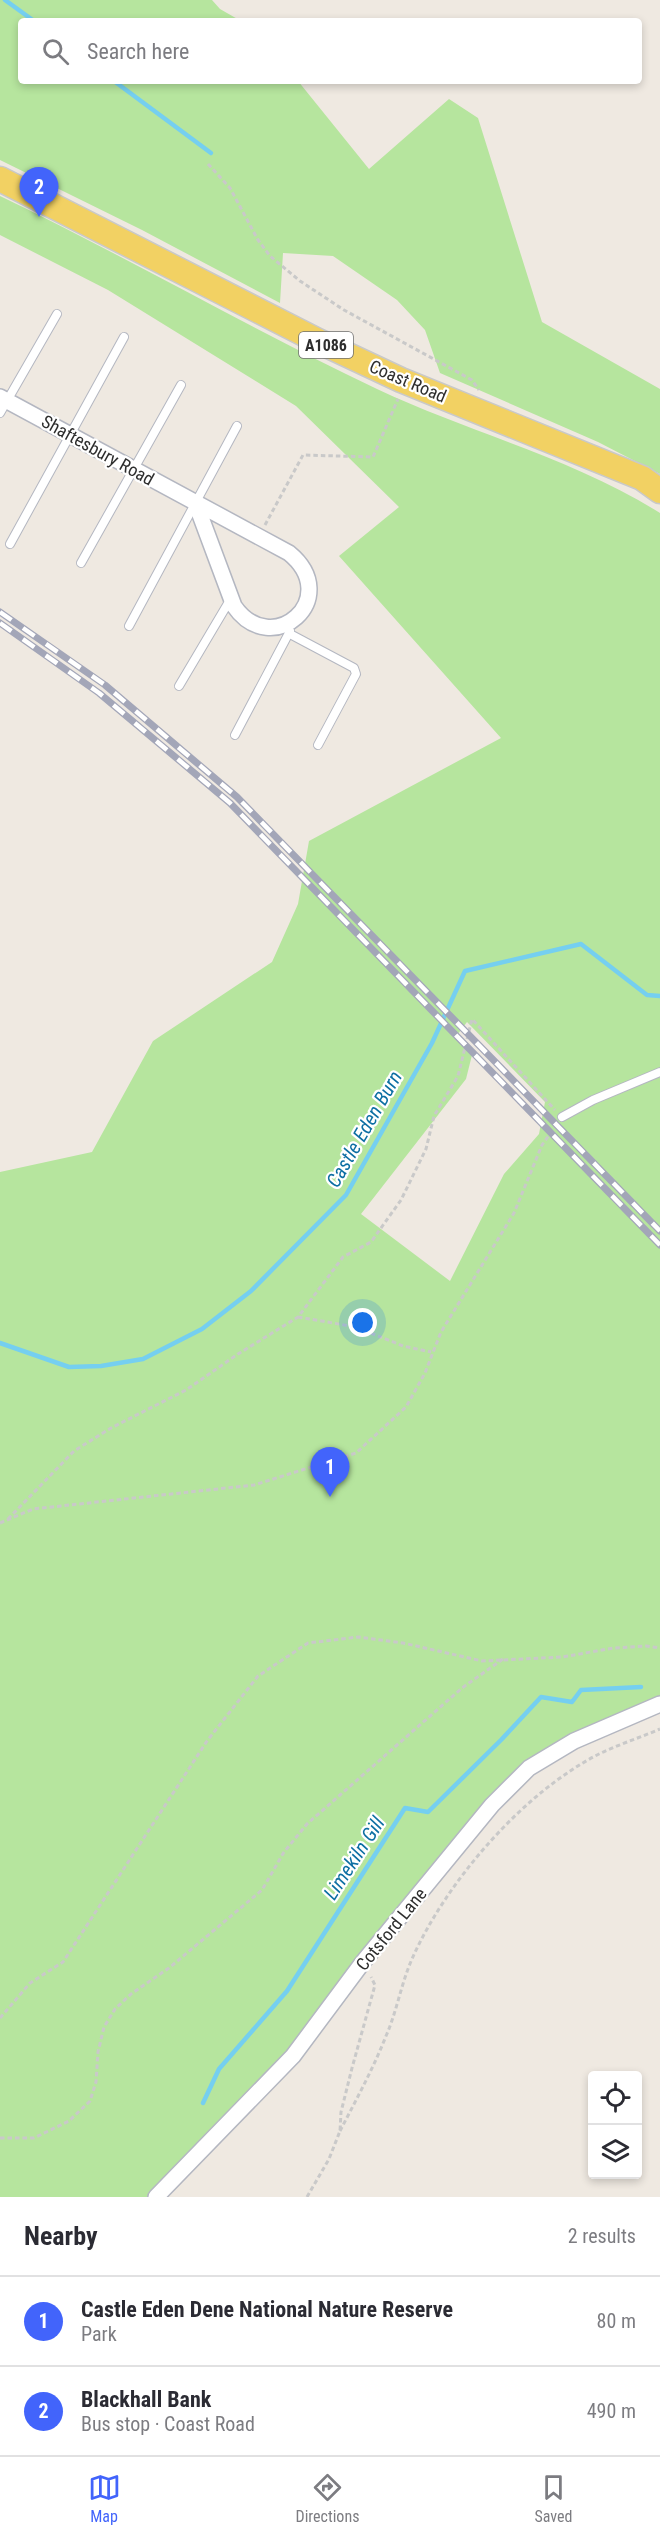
<!DOCTYPE html>
<html lang="en">
<head>
<meta charset="utf-8">
<style>
  body { margin:0; font-family:"Roboto Condensed",sans-serif; background:#f7f7f7; color:#2b2b33 }
  .controls { position:absolute; right:18px; bottom:18px; display:grid; overflow:hidden; border-radius:6px; box-shadow:0 3px 9px #0003 }
  .controls button { width:54px; height:54px; display:grid; place-items:center; padding:0; border:0; border-bottom:2px solid #e1e1e2; background:#fff; color:#2b2b33; font:30px sans-serif }
  .you { position:absolute; left:363px; top:1323px; width:21px; height:21px; margin:-15px; border:4px solid #fff; border-radius:50%; background:#1a73e8; box-shadow:0 0 0 9px #1a73e833 }
  .badge { display:grid; place-items:center; width:39px; height:39px; border-radius:50%; background:#4264fb; color:#fff; font-size:20px; font-weight:700 }
  .pin { position:absolute; translate:-50% -50px; filter:drop-shadow(0 2px 3px #0008) }
  .pin::after { content:''; position:absolute; top:32px; width:21px; height:18px; background:inherit; clip-path:polygon(0 0,100% 0,50% 100%) }
  .list { margin:0; padding:0; list-style:none }
  h2 { display:flex; justify-content:space-between; align-items:center; height:78px; margin:0; padding:0 24px; font-size:26px }
  h2 small { font-size:20px; font-weight:400; color:#7c7c81 }
  .list li { display:grid; grid-template-columns:39px 1fr auto; gap:18px; align-items:center; box-sizing:border-box; height:90px; padding:0 24px; border-top:2px solid #e1e1e2 }
  .list b { display:block; font-size:22px; white-space:nowrap }
  .list p { margin:0; font-size:20px; white-space:nowrap; color:#7c7c81 }
  .list em { font-size:20px; font-style:normal; color:#7c7c81 }
  .icon { flex:none; width:33px; height:33px; fill:none; stroke:currentColor; stroke-width:2; stroke-linecap:round; stroke-linejoin:round }
  .map { position:relative; flex:none; width:660px; height:2197px; overflow:hidden }
  .search { position:absolute; background:#fff; box-shadow:0 3px 9px #0003; left:18px; right:18px; top:18px; height:66px; display:flex; align-items:center; gap:15px; box-sizing:border-box; padding:0 21px; border-radius:6px; color:#7c7c81; font-size:22px }
  .sheet { height:258px; background:#fff }
  nav { display:flex; justify-content:space-around; align-items:center; box-sizing:border-box; height:84px; border-top:2px solid #e1e1e2; background:#fff; font-size:16px; color:#7c7c81 }
  nav a { display:grid; justify-items:center; gap:3px }
  nav .on { color:#4264fb }
  .map>svg:first-child { display:block }
  .green { fill:#b6e59e; fill-rule:evenodd }
  .lines { fill:none; stroke-linecap:round; stroke-linejoin:round }
  .stream { stroke:#75cff0; stroke-width:4.5 }
  .lane-casing { stroke:#b4b7c1; stroke-width:10 }
  .street-casing { stroke:#b4b7c1; stroke-width:18 }
  .primary-casing { stroke:#c9c9c9; stroke-width:27 }
  .path { stroke:#c9c9c9; stroke-width:3; stroke-dasharray:4.5 3; stroke-linecap:butt }
  .lane { stroke:#fff; stroke-width:8 }
  .street { stroke:#fff; stroke-width:15 }
  .primary { stroke:#f2d163; stroke-width:24 }
  .rail-casing { stroke:#a3a6b8; stroke-width:7 }
  .rail { stroke:#fff; stroke-width:4.5; stroke-dasharray:14; stroke-linecap:butt }
  .labels { text-anchor:middle; dominant-baseline:central; stroke-width:4.5; stroke-linejoin:round; paint-order:stroke }
  .shield { fill:#fff; stroke:#6d6d6d; stroke-width:1.5 }
  .shield-label { font-size:16px; font-weight:bold; fill:#2e2e2e }
  .street-label { font-size:18px; fill:#2e2e2e; stroke:#fff }
  .water-label { font-size:20px; font-style:italic; fill:#0d6fa3; stroke:#fff }
</style>
</head>
<body>
<div class="map">
<svg width="660" height="2197" viewBox="0 0 660 2197">
  <rect width="100%" height="100%" fill="#efe9e1"/>
  <!-- green -->
  <g class="green">
    <path d="M0,0H212L220,9L241,21H21V81H298L369,169L449,99L478,118L542,322L660,389V474L598,442L440,373L425,330L397,300L333,256L283,253L280,303L142,230L0,160Z"/>
    <path d="M0,196C127,257 249,328 377,389C470,433 573,458 660,513V1704L529,1768L293,2056L156,2197H0V1172L92,1152L153,1041L272,962L298,904L309,841L501,738L339,556L399,507L296,406L108,290L0,235ZM467,1022L545,1102L539,1134L504,1174L450,1281L361,1214L466,1079L472,1055L455,1038Z"/>
  </g>
  <g class="lines">
    <!-- stream -->
    <g class="stream">
      <path d="M5,0L34,21"/>
      <path d="M114,81L211,153"/>
      <path d="M0,1343L69,1367L101,1366L143,1359L202,1329L251,1291L346,1195L432,1043L465,971L581,944L647,995L660,996"/>
      <path d="M203,2103L219,2069L287,1991L405,1808L428,1812L501,1740L541,1697L572,1702L581,1690L641,1687"/>
    </g>
    <defs>
      <g id="lane">
        <path d="M0,413L57,314"/>
        <path d="M10,544L124,337"/>
        <path d="M81,563L181,385"/>
        <path d="M129,626L237,426"/>
        <path d="M290,634L354,668L356,674L318,745"/>
        <path d="M179,686L230,600"/>
        <path d="M235,735L290,631"/>
        <path d="M562,1117L593,1100L660,1072"/>
      </g>
      <g id="street">
        <path d="M0,397L289,553C344,598 272,661 234,606L196,504"/>
        <path d="M156,2197L293,2056L363,1962L492,1805L529,1768L574,1741L660,1704"/>
      </g>
      <path id="primary" d="M0,179L318,341L401,380L642,478L660,491"/>
    </defs>
    <!-- lane casing -->
    <use href="#lane" class="lane-casing"/>
    <!-- street casing -->
    <use href="#street" class="street-casing"/>
    <!-- primary casing -->
    <use href="#primary" class="primary-casing"/>
    <!-- path -->
    <g class="path">
      <path d="M208,164L230,188L258,240L270,256L300,281L344,310L472,380L479,390"/>
      <path d="M265,525L303,455L373,457L398,399"/>
      <path d="M298,1317L356,1327L403,1346L431,1352"/>
      <path d="M8,1519L74,1451L111,1428L186,1390L238,1354L298,1317L343,1257L371,1242L401,1200L426,1149L434,1116L458,1076L472,1019L555,1110"/>
      <path d="M0,1523L33,1509L254,1485L356,1453L406,1407L425,1373L441,1332L514,1213L542,1145L557,1124"/>
      <path d="M0,2018L30,1983L63,1962L207,1741L258,1676L308,1643L358,1637L403,1643L482,1661L562,1657L614,1648L646,1646L660,1648"/>
      <path d="M340,2131C356,2100 373,2069 386,2036C397,2011 401,1984 412,1959C446,1882 522,1794 597,1755C617,1745 639,1738 660,1729"/>
      <path d="M0,2138H34L69,2121L90,2101L96,2082L98,2052L104,2027L115,2009L131,1994L169,1968L262,1890L284,1852L307,1824L462,1688L503,1659"/>
      <path d="M307,2197L329,2159L340,2131L341,2112L352,2068L375,1985L371,1977"/>
    </g>
    <!-- lane -->
    <use href="#lane" class="lane"/>
    <!-- street -->
    <use href="#street" class="street"/>
    <!-- primary -->
    <use href="#primary" class="primary"/>
    <defs>
      <g id="rail">
        <path d="M0,612L105,685L237,797L660,1231"/>
        <path d="M0,623L99,693L230,803L660,1245"/>
      </g>
    </defs>
    <!-- rail casing -->
    <use href="#rail" class="rail-casing"/>
    <!-- rail -->
    <use href="#rail" class="rail"/>
  </g>
  <g class="labels">
    <!-- shield labels -->
    <rect class="shield" x="299" y="332" width="54" height="26" rx="4.5"/>
    <g class="shield-label">
      <text x="326" y="345">A1086</text>
    </g>
    <!-- street labels -->
    <g class="street-label">
      <text transform="translate(408 381) rotate(23)">Coast Road</text>
      <text transform="translate(98 450) rotate(29)">Shaftesbury Road</text>
      <text transform="translate(391 1929) rotate(-51)">Cotsford Lane</text>
    </g>
    <!-- water labels -->
    <g class="water-label">
      <text transform="translate(364 1129) rotate(-60)">Castle Eden Burn</text>
      <text transform="translate(354 1858) rotate(-57)">Limekiln Gill</text>
    </g>
  </g>
</svg>
<div class="controls">
<button><svg class="icon" aria-label="locate" viewBox="0 0 24 24"><circle cx="12" cy="12" r="6"/><path d="M12 2v4M12 18v4M2 12h4M18 12h4"/></svg></button>
<button><svg class="icon" aria-label="layers" viewBox="0 0 24 24"><path d="M12 4l9 5-9 5-9-5zM3 14l9 5 9-5"/></svg></button>
</div>
<div class="you"></div>
<div class="pin badge" style="left:330px;top:1497px">1</div>
<div class="pin badge" style="left:39px;top:217px">2</div>
<div class="search"><svg class="icon" aria-label="search" viewBox="0 0 24 24"><circle cx="10" cy="10" r="6"/><path d="M15 15l6 6"/></svg>Search here</div>
</div>
<section class="sheet">
<h2>Nearby<small>2 results</small></h2>
<ul class="list">
<li><span class="badge">1</span><div><b>Castle Eden Dene National Nature Reserve</b><p>Park</p></div><em>80 m</em></li>
<li><span class="badge">2</span><div><b>Blackhall Bank</b><p>Bus stop · Coast Road</p></div><em>490 m</em></li>
</ul>
</section>
<nav>
<a class="on"><svg class="icon" aria-label="map" viewBox="0 0 24 24"><path d="M3 6l6-2 6 2 6-2v14l-6 2-6-2-6 2zM9 4v14M15 6v14"/></svg>Map</a>
<a><svg class="icon" aria-label="directions" viewBox="0 0 24 24"><path d="M12 3l9 9-9 9-9-9zM9 14v-3h6M13 9l2 2-2 2"/></svg>Directions</a>
<a><svg class="icon" aria-label="saved" viewBox="0 0 24 24"><path d="M7 4h10v16l-5-4-5 4z"/></svg>Saved</a>
</nav>
</body>
</html>
